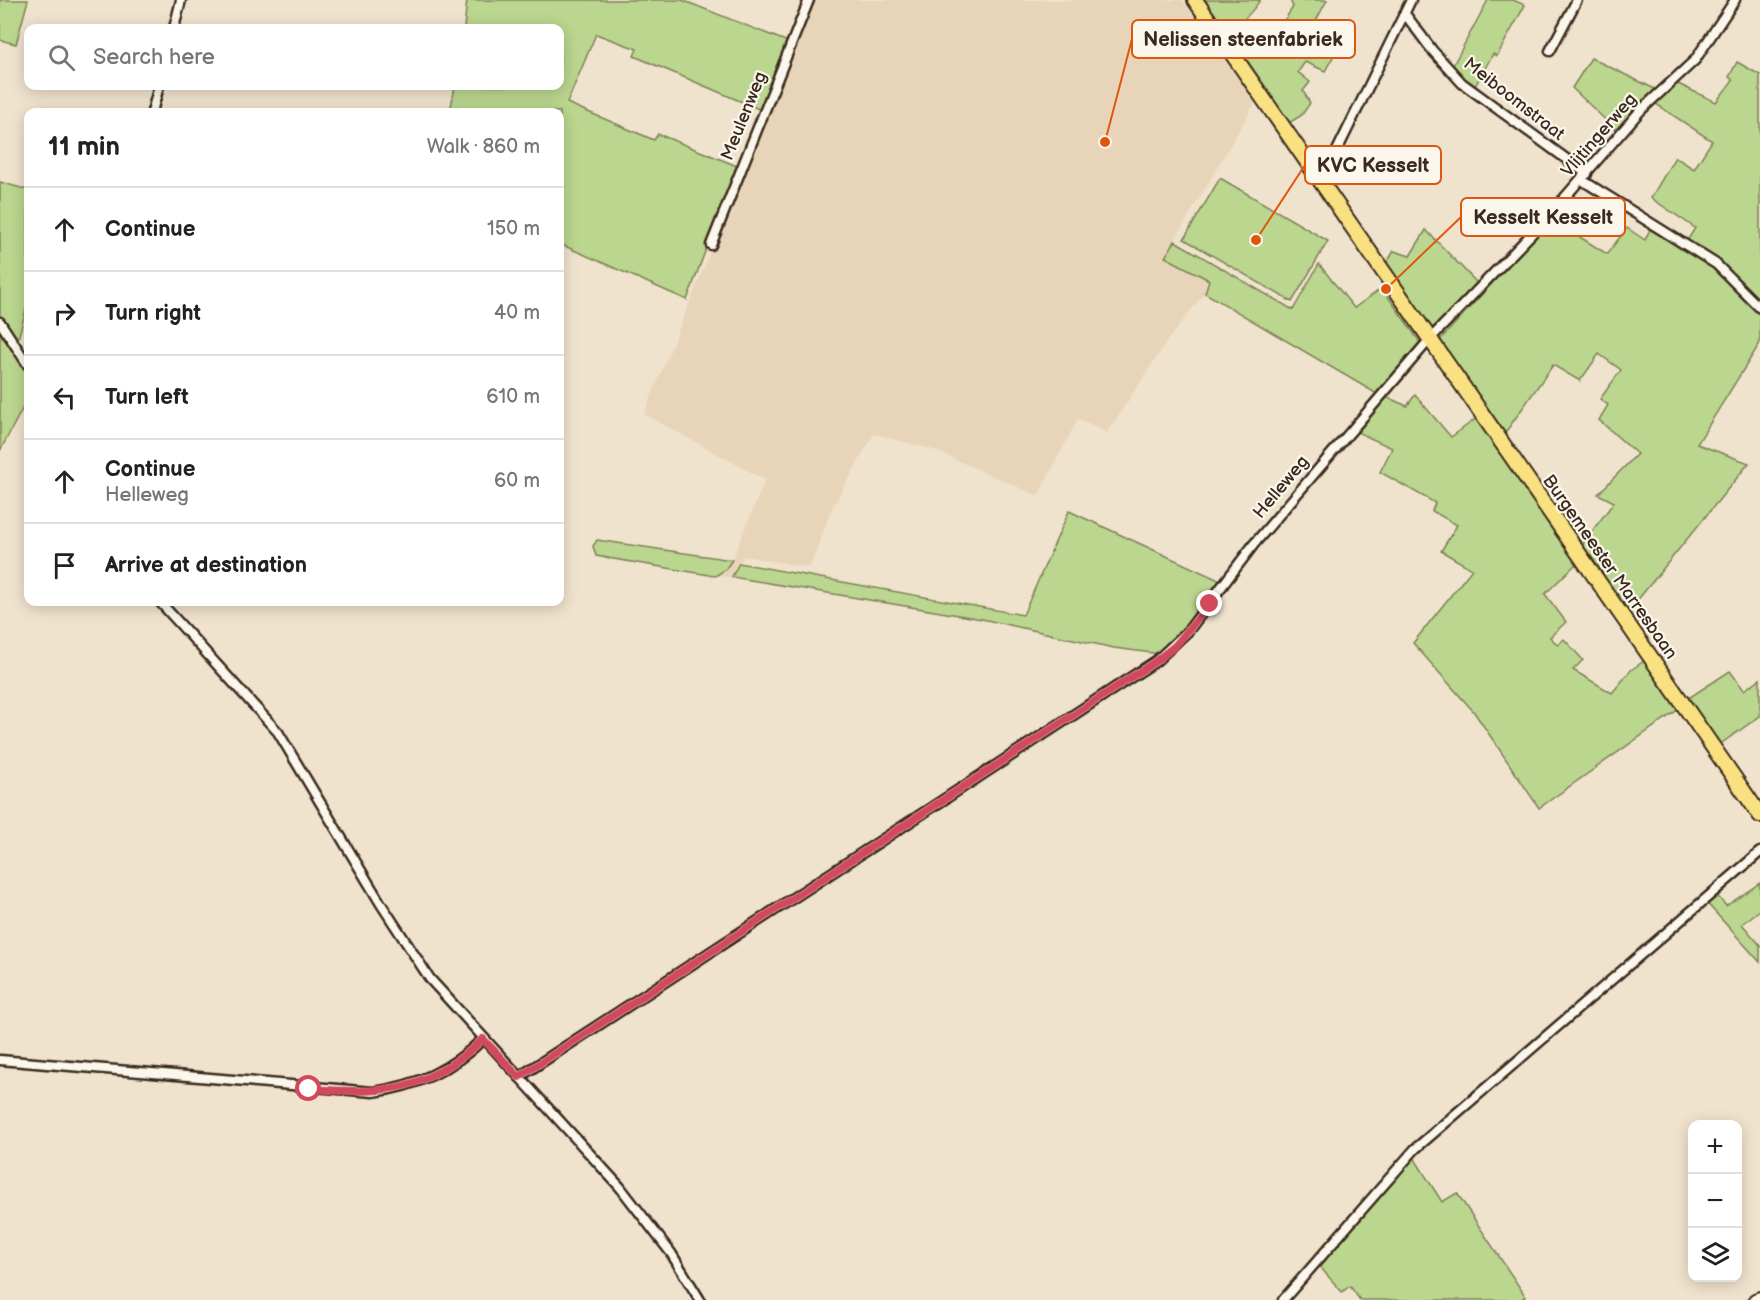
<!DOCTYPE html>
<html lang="en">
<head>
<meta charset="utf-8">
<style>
  body { margin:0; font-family:"Balsamiq Sans",sans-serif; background:#f6f6f6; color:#222 }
  .controls { position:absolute; right:18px; bottom:18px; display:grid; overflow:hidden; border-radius:12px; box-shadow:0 3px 15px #0003 }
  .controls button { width:54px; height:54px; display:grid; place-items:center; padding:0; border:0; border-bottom:2px solid #e0e0e0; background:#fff; color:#222; font:30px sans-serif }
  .stop { position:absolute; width:18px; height:18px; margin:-14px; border:4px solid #d1495b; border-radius:50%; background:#fff }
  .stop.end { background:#d1495b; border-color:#fff; box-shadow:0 2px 6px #0008 }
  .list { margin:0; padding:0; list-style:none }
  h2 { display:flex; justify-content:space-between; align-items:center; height:78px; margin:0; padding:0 24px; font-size:26px }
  h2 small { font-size:20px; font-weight:400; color:#767676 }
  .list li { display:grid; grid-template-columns:39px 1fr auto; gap:18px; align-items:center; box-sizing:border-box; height:84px; padding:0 24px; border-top:2px solid #e0e0e0 }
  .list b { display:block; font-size:22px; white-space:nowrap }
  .list p { margin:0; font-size:20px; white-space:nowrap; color:#767676 }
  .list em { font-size:20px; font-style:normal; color:#767676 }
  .icon { flex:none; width:33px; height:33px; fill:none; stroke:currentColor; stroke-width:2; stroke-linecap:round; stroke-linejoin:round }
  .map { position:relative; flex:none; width:1760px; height:1300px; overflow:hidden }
  .search { position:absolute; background:#fff; box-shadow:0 3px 15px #0003; left:24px; top:24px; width:540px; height:66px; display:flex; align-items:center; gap:15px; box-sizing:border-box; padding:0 21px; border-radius:12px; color:#767676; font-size:22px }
  .panel { position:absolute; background:#fff; box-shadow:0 3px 15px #0003; left:24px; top:108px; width:540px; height:498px; border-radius:12px }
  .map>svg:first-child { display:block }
  .built { fill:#e8d5b9 }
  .green { fill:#bbd68e; stroke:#7b8056; stroke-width:1.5 }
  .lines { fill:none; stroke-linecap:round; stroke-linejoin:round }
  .street-casing { stroke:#3b2a1e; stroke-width:13 }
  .secondary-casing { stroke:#3b2a1e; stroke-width:16 }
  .primary-casing { stroke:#3b2a1e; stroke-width:18 }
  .street { stroke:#fbf7ec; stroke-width:8 }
  .secondary { stroke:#fbf7ec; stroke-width:12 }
  .primary { stroke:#f9e181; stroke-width:14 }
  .route { stroke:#d1495b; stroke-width:8 }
  .labels { text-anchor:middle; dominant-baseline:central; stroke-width:4.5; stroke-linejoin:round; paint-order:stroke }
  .street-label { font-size:18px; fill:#3b2a1e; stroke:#fbf7ec }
  .leader { fill:none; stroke:#df570d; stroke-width:2 }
  .callout-dot { fill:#df570d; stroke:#fbf7ec; stroke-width:2 }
  .callout { fill:#fbf7ec; stroke:#df570d; stroke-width:2 }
  .callout-label { font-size:20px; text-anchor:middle; font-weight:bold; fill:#3b2a1e }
</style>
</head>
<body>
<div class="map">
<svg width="1760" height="1300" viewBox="0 0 1760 1300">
  <rect width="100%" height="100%" fill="#f0e3ce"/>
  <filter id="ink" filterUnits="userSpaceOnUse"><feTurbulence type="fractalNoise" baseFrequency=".0167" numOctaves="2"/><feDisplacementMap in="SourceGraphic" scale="12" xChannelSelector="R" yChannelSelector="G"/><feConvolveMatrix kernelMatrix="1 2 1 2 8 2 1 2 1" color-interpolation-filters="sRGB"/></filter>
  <g filter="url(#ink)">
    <!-- built -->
    <path class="built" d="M813,0H1183L1255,103L1165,257L1210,280L1205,293L1170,337L1107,433L1078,419L1038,496L931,449L874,434L831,510L810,568L744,556L732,577L715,576L725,570L732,560L765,480L644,414Z"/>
    <!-- green -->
    <g class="green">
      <path d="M0,0H28L16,44L0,40Z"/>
      <path d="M467,0H682L788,42L761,110L634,56L637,49L596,34L567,103L654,140L658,134L737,166L687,300L560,244V112H450L455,86H560V28H464Z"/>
      <path d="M1204,0H1260C1252,14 1239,22 1229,36Z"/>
      <path d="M1290,0H1327L1310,32L1338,48L1325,71L1305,62L1298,72L1310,82L1303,91L1310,103L1302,115L1289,123L1242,55L1282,24L1293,7Z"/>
      <path d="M1488,0H1513L1525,5L1497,56L1493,54L1474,88L1452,67Z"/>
      <path d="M1591,58L1657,90L1616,130L1572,88Z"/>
      <path d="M1737,62L1760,75V303L1714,259L1687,241L1695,228L1651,198L1675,157L1694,169L1712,141L1653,102L1676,83L1716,102L1733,80L1729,77Z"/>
      <path d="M1220,178L1328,241L1292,302L1184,239Z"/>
      <path d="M0,182L28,190V302L17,343L0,318Z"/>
      <path d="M1551,219L1607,254L1627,228L1645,240L1652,225L1709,262L1760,311V343L1697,444L1749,463L1627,613L1581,546L1614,502L1598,494L1637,454L1599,420L1608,405L1600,399L1621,370L1599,354L1580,381L1553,365L1505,433L1440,340Z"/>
      <path d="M1426,230L1478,284L1436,328L1431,327L1386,264L1394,251L1410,256Z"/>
      <path d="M1175,241L1293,310L1319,264L1354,308L1382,288L1420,342L1377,394L1205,293L1209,280L1165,257Z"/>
      <path d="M0,327L28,370V398L0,451Z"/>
      <path d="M1415,395L1451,437L1477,418L1577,563L1545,594L1566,622L1550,637L1558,645L1564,639L1583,660L1573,670L1612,693L1631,670L1644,661L1679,709L1539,808L1474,712L1413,643L1472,569L1441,551L1457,525L1432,511L1435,503L1380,472L1392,448L1355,431L1384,396L1407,406Z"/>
      <path d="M1069,511L1221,581L1182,634L1160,654L1114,648L982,619L732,577L739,563L1023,615Z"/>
      <path d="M597,540L732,560L725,570L715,576L596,556L593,546Z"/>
      <path d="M1730,671L1744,690L1760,679V716L1719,745L1687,699Z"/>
      <path d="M1760,883V910L1742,924L1760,945V962L1705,901L1715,893L1726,906Z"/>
      <path d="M1413,1156L1442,1202L1457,1193L1526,1297L1519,1300H1360L1350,1286L1342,1292L1319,1266Z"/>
    </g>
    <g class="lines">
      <defs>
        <g id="street">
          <path d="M1405,14L1432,50L1462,83L1587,174"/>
          <path d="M174,28L181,0"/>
          <path d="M1550,51L1577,0"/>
          <path d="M152,112L159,86"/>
          <path d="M1318,179L1327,171L1411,0"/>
          <path d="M1582,180L1716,264L1760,308"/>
          <path d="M711,245L809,0"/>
          <path d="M0,322L28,365"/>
          <path d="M160,602L278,732L381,904L430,979L620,1187L671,1253L700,1300"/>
          <path d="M0,1060L373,1092C417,1086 451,1070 483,1039"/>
          <path d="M519,1077L1156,661L1188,631L1254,544L1430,339L1546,219L1640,111L1695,60L1735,0"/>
          <path d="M1283,1300L1415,1149L1760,852"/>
        </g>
        <path id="secondary" d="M1755,1300L1760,1298"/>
        <path id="primary" d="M1195,0L1760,815"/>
      </defs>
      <!-- street casing -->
      <use href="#street" class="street-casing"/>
      <!-- secondary casing -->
      <use href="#secondary" class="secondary-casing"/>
      <!-- primary casing -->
      <use href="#primary" class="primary-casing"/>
      <!-- street -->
      <use href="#street" class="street"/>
      <!-- secondary -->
      <use href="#secondary" class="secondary"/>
      <!-- primary -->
      <use href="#primary" class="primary"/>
    </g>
  </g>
  <g class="lines" filter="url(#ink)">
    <!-- route -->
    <path class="route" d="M309,1089C383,1094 426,1093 483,1039L519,1077L1156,661L1175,646L1210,604"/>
  </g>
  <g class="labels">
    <!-- street labels -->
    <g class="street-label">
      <text transform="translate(1514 99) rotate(38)">Meiboomstraat</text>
      <text transform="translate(744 116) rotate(-68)">Meulenweg</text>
      <text transform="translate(1599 135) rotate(-49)">Vlijtingerweg</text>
      <text transform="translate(1281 487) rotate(-50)">Helleweg</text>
      <text transform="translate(1610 567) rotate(55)">Burgemeester Marresbaan</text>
    </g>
  </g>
  <!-- callouts -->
  <path class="leader" d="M1105 142L1132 39M1256 240L1305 165M1386 289L1461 217"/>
  <g class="callout-dot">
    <circle cx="1105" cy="142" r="6"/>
    <circle cx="1256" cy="240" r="6"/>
    <circle cx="1386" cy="289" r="6"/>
  </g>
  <g class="callout">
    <rect x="1132" y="20" width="223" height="38" rx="6"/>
    <rect x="1305" y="146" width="136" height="38" rx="6"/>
    <rect x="1461" y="198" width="164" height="38" rx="6"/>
  </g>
  <g class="callout-label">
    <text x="1243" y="46">Nelissen steenfabriek</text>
    <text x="1373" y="172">KVC Kesselt</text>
    <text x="1543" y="224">Kesselt Kesselt</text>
  </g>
</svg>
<div class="controls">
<button>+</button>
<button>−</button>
<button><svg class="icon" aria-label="layers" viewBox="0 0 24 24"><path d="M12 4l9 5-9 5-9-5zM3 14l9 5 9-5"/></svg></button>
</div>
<div class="stop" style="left:309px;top:1089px"></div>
<div class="stop end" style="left:1210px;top:604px"></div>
<div class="search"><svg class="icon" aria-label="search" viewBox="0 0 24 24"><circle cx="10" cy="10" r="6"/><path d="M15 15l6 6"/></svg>Search here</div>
<section class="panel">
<h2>11 min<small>Walk · 860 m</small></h2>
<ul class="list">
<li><svg class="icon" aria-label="ahead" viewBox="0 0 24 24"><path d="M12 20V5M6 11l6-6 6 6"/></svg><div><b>Continue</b></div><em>150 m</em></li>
<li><svg class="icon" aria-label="right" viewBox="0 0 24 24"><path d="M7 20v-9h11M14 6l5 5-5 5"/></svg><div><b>Turn right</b></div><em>40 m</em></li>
<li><svg class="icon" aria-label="left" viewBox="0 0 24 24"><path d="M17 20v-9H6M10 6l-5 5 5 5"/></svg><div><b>Turn left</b></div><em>610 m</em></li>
<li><svg class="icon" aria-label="ahead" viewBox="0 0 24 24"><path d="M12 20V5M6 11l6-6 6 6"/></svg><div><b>Continue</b><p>Helleweg</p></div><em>60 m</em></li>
<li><svg class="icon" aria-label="arrive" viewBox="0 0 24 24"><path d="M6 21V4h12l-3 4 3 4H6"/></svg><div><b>Arrive at destination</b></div></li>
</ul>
</section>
</div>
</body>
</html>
